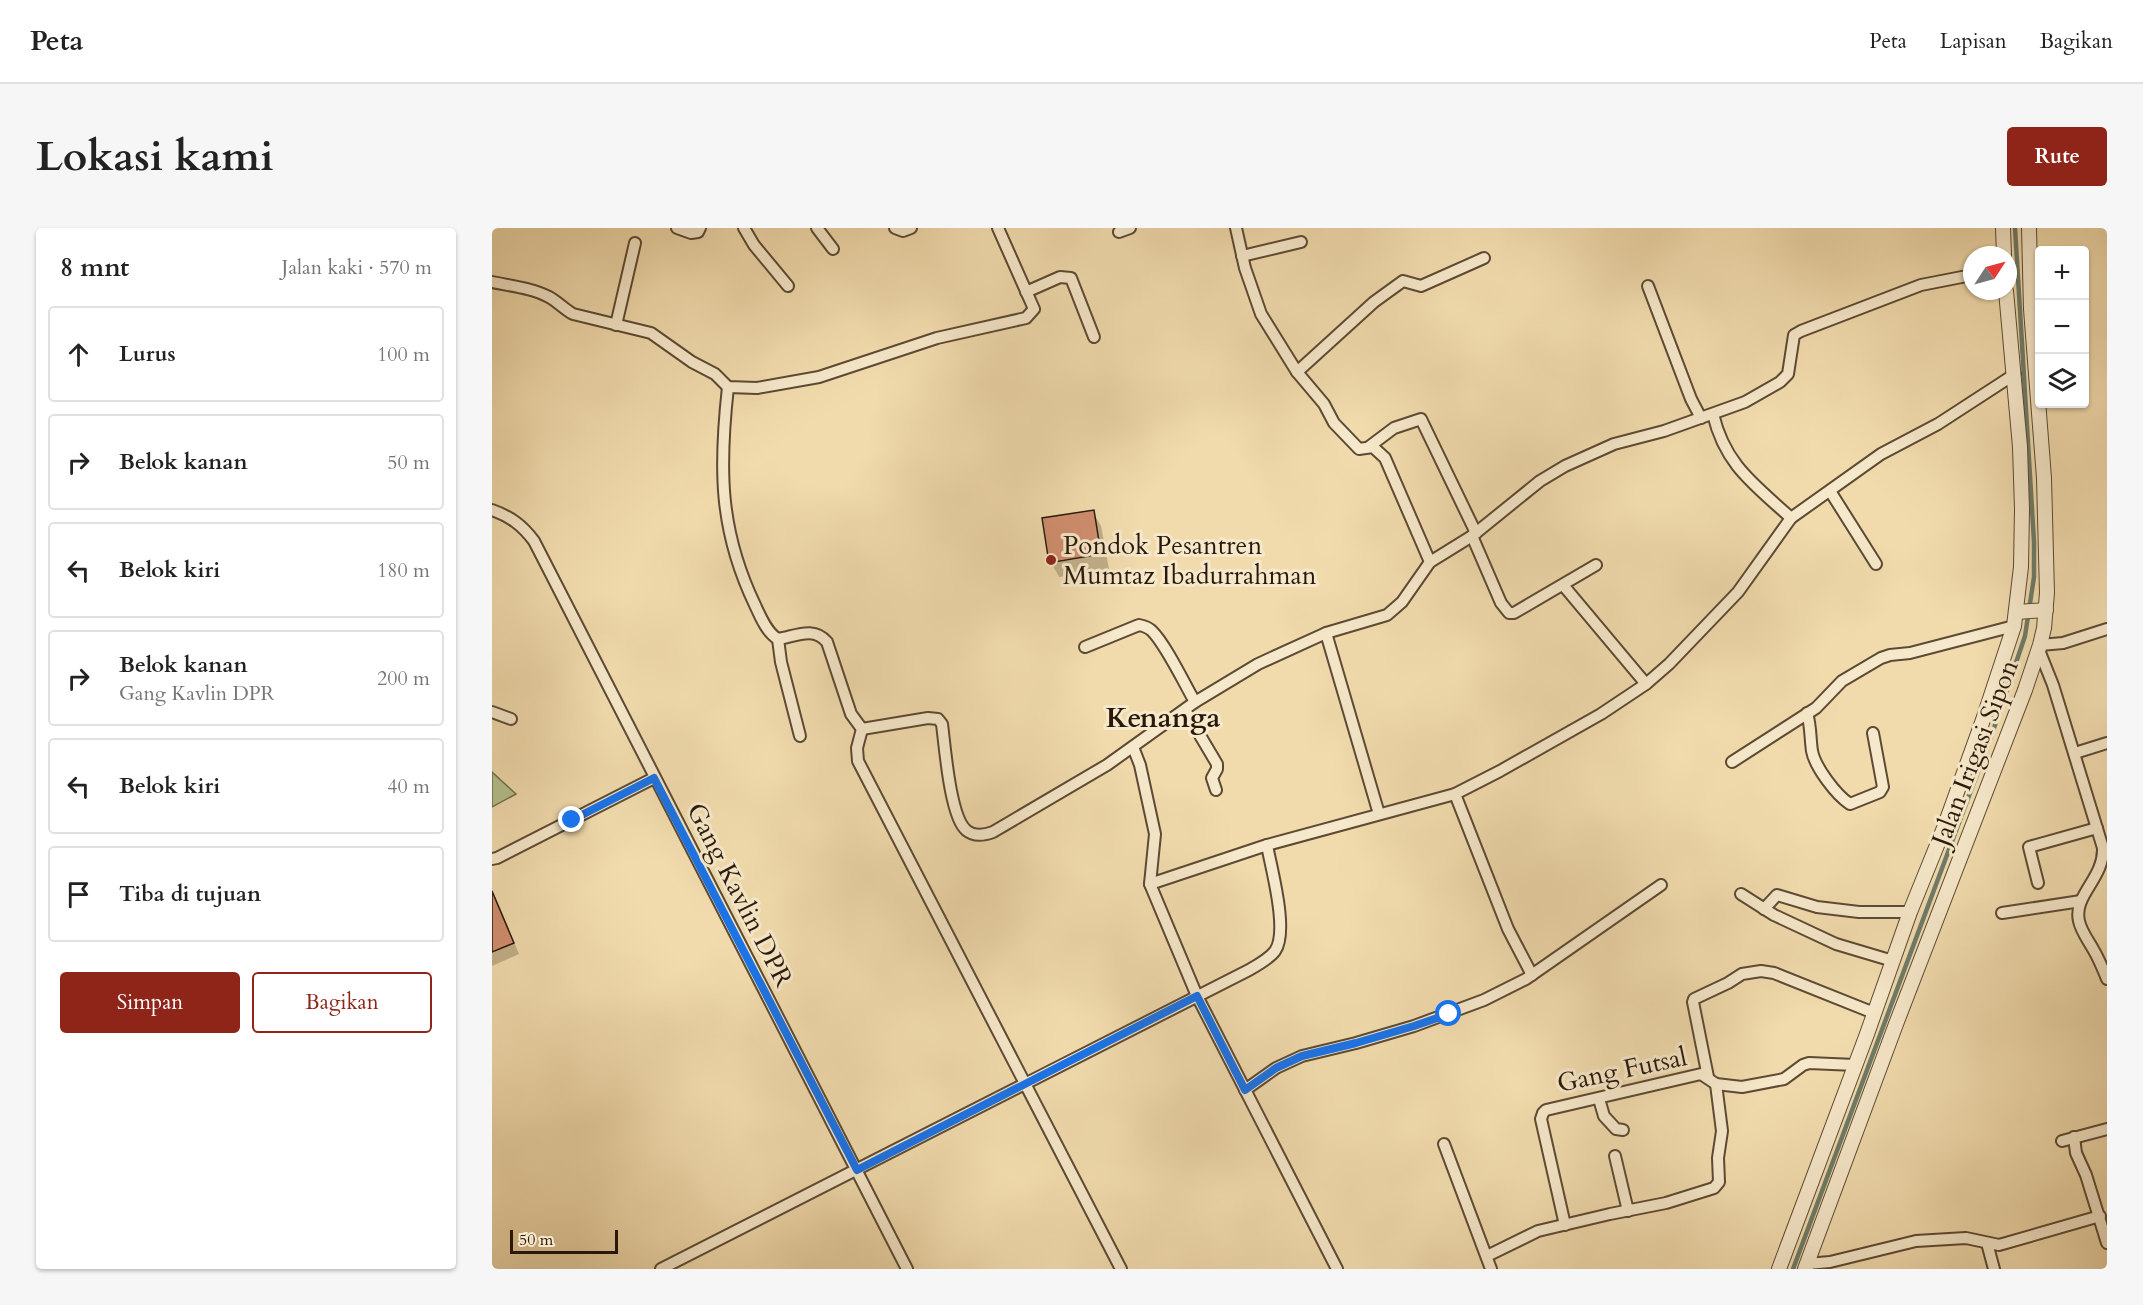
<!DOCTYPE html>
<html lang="id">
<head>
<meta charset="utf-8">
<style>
  body { margin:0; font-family:Cardo,serif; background:#f6f6f6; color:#222 }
  .controls { position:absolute; right:18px; top:18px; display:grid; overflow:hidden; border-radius:6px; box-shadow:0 2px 4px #0004 }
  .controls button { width:54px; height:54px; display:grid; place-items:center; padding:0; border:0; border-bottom:2px solid #e0e0e0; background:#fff; color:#222; font:30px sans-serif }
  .compass { position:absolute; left:1471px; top:18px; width:54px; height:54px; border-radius:50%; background:#fff; box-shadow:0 2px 4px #0004; rotate:54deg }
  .scale { position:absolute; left:18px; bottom:15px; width:108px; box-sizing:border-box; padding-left:6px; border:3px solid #2a190b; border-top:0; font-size:16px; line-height:21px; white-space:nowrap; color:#2a190b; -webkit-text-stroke:4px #f6e8ca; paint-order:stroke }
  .stop { position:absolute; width:18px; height:18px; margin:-14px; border:4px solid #1a73e8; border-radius:50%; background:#fff }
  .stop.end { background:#1a73e8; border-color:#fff; box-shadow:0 2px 6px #0008 }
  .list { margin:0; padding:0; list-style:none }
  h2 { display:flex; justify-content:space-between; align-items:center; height:78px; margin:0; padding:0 24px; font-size:26px }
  h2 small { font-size:20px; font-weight:400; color:#767676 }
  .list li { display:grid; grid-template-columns:39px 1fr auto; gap:18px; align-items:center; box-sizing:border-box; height:96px; margin:0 12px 12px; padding:0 12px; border:2px solid #e0e0e0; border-radius:6px }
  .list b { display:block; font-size:22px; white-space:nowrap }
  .list p { margin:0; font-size:20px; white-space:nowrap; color:#767676 }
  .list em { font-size:20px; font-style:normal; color:#767676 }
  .actions { display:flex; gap:12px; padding:18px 24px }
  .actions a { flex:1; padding:14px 0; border:2px solid #8f2418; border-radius:6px; text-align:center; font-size:21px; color:#8f2418 }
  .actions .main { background:#8f2418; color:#fff }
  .icon { flex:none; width:33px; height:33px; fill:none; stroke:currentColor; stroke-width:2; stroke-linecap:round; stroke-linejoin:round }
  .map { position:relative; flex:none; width:1615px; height:1041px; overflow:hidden; border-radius:6px }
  header { display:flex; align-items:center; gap:36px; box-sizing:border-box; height:84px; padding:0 30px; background:#fff; border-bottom:2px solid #e0e0e0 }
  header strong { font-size:28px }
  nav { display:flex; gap:33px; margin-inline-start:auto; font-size:21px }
  .intro { display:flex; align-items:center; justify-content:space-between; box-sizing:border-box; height:144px; padding:0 36px }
  h1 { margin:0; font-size:42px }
  .button { padding:15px 27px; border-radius:6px; background:#8f2418; color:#fff; font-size:21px; font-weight:700 }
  main { display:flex; gap:36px; padding:0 36px }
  aside { flex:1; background:#fff; border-radius:6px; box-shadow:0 2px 4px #0004 }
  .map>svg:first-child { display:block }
  .green { fill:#b4c18e; stroke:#6f6d4c; stroke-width:1.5 }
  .shadow { fill:#0003 }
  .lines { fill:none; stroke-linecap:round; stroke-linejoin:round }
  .stream { stroke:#6e7b68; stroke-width:4.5 }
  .building { fill:#d18f70; stroke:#2a190b; stroke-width:1.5 }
  .minor-casing { stroke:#5c4a34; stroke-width:14 }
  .tertiary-casing { stroke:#5c4a34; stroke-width:16 }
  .minor { stroke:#f6e8ca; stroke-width:10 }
  .tertiary { stroke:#f6e8ca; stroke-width:14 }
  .route { stroke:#1a73e8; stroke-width:8 }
  .poi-dot { fill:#8f2418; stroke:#f6e8ca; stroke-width:2 }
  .labels { text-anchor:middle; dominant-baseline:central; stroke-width:6; stroke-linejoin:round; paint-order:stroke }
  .poi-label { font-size:26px; fill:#2a190b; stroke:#f6e8ca; text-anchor:start }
  .street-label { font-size:26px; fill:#2a190b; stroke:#f6e8ca }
  .quarter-label { font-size:28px; font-weight:bold; fill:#2a190b; stroke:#f6e8ca }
</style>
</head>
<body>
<header>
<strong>Peta</strong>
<nav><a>Peta</a><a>Lapisan</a><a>Bagikan</a></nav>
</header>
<div class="intro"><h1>Lokasi kami</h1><a class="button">Rute</a></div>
<main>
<aside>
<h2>8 mnt<small>Jalan kaki · 570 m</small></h2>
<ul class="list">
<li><svg class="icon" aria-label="ahead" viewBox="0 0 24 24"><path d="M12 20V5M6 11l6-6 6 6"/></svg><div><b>Lurus</b></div><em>100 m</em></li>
<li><svg class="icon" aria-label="right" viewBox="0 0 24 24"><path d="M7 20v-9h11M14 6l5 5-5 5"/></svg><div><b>Belok kanan</b></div><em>50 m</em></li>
<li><svg class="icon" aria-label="left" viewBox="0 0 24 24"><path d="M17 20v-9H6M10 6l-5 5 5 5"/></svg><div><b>Belok kiri</b></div><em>180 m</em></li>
<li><svg class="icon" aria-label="right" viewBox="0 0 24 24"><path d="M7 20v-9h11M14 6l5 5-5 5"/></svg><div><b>Belok kanan</b><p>Gang Kavlin DPR</p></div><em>200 m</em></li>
<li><svg class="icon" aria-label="left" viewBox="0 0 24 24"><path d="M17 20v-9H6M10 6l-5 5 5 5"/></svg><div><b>Belok kiri</b></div><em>40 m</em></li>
<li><svg class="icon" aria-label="arrive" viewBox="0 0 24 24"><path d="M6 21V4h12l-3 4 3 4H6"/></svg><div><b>Tiba di tujuan</b></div></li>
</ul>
<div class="actions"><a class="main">Simpan</a><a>Bagikan</a></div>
</aside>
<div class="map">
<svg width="1615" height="1041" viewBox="0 0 1615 1041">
  <rect width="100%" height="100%" fill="#f1dbad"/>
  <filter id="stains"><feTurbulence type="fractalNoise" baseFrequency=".00333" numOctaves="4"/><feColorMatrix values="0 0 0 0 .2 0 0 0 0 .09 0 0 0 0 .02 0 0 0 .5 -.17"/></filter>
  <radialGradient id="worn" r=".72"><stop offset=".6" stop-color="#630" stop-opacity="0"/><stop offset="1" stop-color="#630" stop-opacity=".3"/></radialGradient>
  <!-- green -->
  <path class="green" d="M0,544L24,566L0,579Z"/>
  <!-- shadow -->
  <g class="shadow">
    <path d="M601,284L609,298L617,341L567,349L559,334Z"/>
    <path d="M0,662L27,726L0,738Z"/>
  </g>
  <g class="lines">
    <!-- stream -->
    <path class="stream" d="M1301,1041L1500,506L1533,408L1542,349V314L1523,0"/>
  </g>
  <!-- building -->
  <g class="building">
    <path d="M602,282L609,326L557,335L550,290Z"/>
    <path d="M0,663L22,715L0,724Z"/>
  </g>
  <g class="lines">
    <defs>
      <g id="minor">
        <path d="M185,0L199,5L206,4L208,0"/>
        <path d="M252,0L262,17L296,58"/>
        <path d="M325,0L341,21"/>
        <path d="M403,0L411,3L419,0"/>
        <path d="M744,0L753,40L769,86L805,144L832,176L842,195L867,221L881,219L893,230L938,334"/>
        <path d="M627,4L638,0"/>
        <path d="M750,28L809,14"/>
        <path d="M0,54C19,58 40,60 57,69C66,74 72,81 81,86L159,105L200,134L223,146L236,159L265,160L327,149L445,110L534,90L542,81L506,0"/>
        <path d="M1156,58L1199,171L1209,190"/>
        <path d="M534,64L568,49L579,50L602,109"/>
        <path d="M124,97L143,15"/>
        <path d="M805,144L882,74L911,53L929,58L992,30"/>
        <path d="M236,159C227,240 227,302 263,377C268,388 275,405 286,411C304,408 322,398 335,414L359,486L370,501"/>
        <path d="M1221,186C1233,237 1262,256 1299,290"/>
        <path d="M878,218L902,200L929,191L984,305"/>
        <path d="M1338,263L1384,336"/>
        <path d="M0,282C19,289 30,297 42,313L415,1041"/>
        <path d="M980,308L1009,375L1017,385H1022L1104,337"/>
        <path d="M1071,357L1154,456"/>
        <path d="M834,405L887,586"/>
        <path d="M286,411L289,434L308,508"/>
        <path d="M1548,417L1571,415L1615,401"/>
        <path d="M593,419L647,397C652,398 656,399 660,403C674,417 692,455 703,474"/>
        <path d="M1547,422L1561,457L1611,620C1612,651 1581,667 1587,693C1589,703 1596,712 1601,721C1607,731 1611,741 1615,751"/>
        <path d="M693,482L725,536V541L720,550L724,562"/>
        <path d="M0,484L19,491"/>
        <path d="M1315,485C1319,498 1318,510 1320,523C1323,539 1344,567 1358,576L1388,564L1391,559L1381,505"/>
        <path d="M370,501L436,490L446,491L450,496C453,519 458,588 474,602C482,609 493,607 501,604L615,537L703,474L766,436L834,405L895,387L910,374L938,334L980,308L1048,253L1073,238L1122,216L1172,203L1253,174L1288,154L1296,146L1302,107L1309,103L1429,57L1480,47"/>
        <path d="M370,501L365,520L366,533L629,1041"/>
        <path d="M641,519L648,537L663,606L658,656L705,768L845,1041"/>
        <path d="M1583,525L1615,515"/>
        <path d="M1240,534L1324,480L1350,453L1389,430L1398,427L1418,425L1522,398"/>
        <path d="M963,566L1016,701L1040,747"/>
        <path d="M0,631L5,630L162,550"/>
        <path d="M1546,655L1537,619L1605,600"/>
        <path d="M658,656L775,617L963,566L1008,543L1109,486L1154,456L1177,436L1246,364L1299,290L1389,226L1446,196L1523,146"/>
        <path d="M1249,666L1282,687L1344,716L1401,733"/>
        <path d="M1272,681L1285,667L1325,679L1367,684H1418"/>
        <path d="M1510,685L1589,673"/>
        <path d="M1216,849L1201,774L1202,771L1236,755L1250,746L1269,743L1282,745L1382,785"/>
        <path d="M753,862L784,840L810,828L864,815L922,798L992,772L1034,751L1169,657"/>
        <path d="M1107,871L1112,888L1124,901L1131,902"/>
        <path d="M1582,909L1584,925L1594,947L1615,1015"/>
        <path d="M1570,913L1615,901"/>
        <path d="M952,916L999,1041"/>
        <path d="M1123,928L1136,983"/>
        <path d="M1073,997L1049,891L1051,885L1054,882L1209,846L1224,856L1250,859L1292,851L1311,837L1317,835L1363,837"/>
        <path d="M1495,1015L1502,1041"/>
        <path d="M995,1028L1046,1003L1118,986L1174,975L1222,960L1227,954L1226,930L1230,903L1224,856"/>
        <path d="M1315,1036L1338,1034L1424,1013L1474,1010L1507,1017L1608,988"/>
        <path d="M169,1041L757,742C766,737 777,731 783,723C797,703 779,640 775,617"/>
      </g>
      <g id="tertiary">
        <path d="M1511,0L1512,27"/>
        <path d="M1525,384L1554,382"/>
        <path d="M1287,1041L1375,806L1418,684L1452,600L1491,492L1522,398L1529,339L1530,281L1528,219L1514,63"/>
        <path d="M1313,1041L1404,796L1533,462L1548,417L1552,400L1555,365L1552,250L1539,81L1537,0"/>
      </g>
    </defs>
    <!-- minor casing -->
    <use href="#minor" class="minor-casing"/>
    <!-- tertiary casing -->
    <use href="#tertiary" class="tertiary-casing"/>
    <!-- minor -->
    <use href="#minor" class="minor"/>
    <!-- tertiary -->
    <use href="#tertiary" class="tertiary"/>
  </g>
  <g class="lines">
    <!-- route -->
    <path class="route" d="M80,592L162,550L365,942L705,768L753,862L784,840L810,828L864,815L922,798L957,786"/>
  </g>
  <!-- markers -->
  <circle class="poi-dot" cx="559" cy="332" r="6"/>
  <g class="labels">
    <!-- poi labels -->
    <g class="poi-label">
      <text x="571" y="317">Pondok Pesantren<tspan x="571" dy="30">Mumtaz Ibadurrahman</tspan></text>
    </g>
    <!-- street labels -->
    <g class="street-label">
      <text transform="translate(1483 525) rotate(-69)">Jalan Irigasi Sipon</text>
      <text transform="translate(248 667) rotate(63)">Gang Kavlin DPR</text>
      <text transform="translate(1130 842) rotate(-12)">Gang Futsal</text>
    </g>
    <!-- quarter labels -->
    <g class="quarter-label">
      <text x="671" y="490">Kenanga</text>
    </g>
  </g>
  <rect width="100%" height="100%" filter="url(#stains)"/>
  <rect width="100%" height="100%" fill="url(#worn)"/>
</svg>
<div class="controls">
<button>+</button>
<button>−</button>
<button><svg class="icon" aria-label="layers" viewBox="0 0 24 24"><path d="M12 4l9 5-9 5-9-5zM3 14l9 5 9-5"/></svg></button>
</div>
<svg class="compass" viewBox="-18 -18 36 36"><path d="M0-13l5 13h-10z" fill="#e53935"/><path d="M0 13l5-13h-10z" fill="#767676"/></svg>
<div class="scale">50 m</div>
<div class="stop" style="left:957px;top:786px"></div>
<div class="stop end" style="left:80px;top:592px"></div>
</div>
</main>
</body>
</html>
